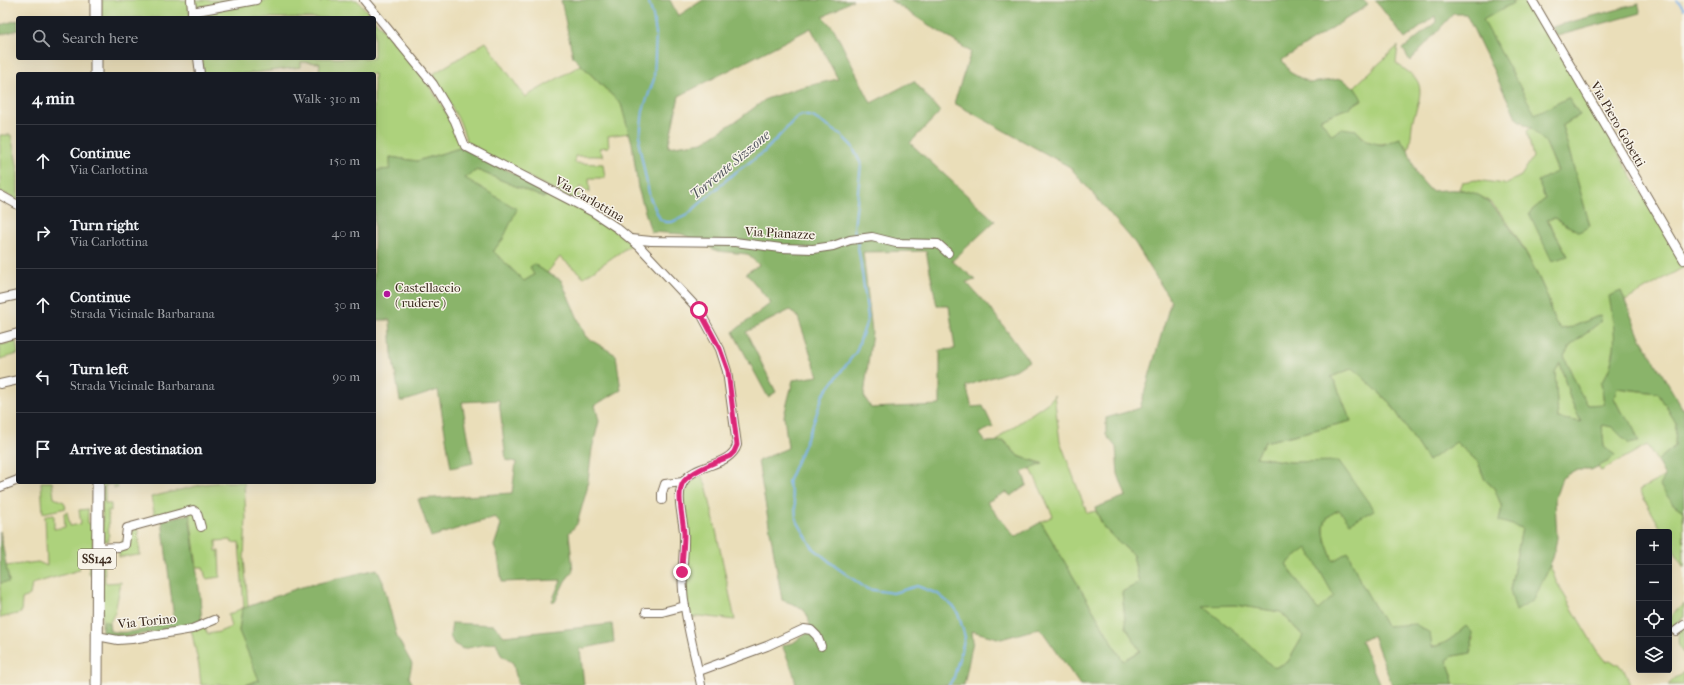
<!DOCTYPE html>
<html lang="en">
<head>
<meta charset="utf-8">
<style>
  body { margin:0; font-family:"IM FELL French Canon",serif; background:#242831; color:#f1f3f6 }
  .controls { position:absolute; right:12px; bottom:12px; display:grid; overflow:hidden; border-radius:4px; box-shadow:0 4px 16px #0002 }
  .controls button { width:36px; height:36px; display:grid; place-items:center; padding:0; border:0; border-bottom:1px solid #363941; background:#171b24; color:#f1f3f6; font:20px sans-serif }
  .stop { position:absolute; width:12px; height:12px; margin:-9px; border:3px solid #db2777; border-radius:50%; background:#fff }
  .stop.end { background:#db2777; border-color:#fff; box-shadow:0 1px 4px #0008 }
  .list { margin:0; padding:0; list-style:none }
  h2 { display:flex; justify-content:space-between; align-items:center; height:52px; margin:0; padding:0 16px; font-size:17px }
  h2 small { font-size:13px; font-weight:400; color:#9ea1a6 }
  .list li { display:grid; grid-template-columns:26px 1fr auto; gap:12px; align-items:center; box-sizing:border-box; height:72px; padding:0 16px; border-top:1px solid #363941 }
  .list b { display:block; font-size:15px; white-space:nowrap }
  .list p { margin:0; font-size:13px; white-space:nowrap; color:#9ea1a6 }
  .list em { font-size:13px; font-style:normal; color:#9ea1a6 }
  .icon { flex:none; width:22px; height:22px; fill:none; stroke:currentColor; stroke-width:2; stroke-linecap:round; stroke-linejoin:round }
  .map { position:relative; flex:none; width:1684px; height:685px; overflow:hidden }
  .search { position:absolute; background:#171b24; box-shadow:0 4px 16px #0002; left:16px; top:16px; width:360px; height:44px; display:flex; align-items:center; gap:10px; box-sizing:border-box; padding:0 14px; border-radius:4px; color:#9ea1a6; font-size:15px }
  .panel { position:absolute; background:#171b24; box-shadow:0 4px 16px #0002; left:16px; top:72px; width:360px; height:412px; border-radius:4px }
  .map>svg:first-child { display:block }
  .green { fill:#add27b; stroke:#747e4c }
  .forest { fill:#8ab46b; stroke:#626f44; fill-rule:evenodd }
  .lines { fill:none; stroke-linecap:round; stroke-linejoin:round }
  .stream { stroke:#7db3ec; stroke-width:2 }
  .minor-casing { stroke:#786954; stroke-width:10 }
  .major-casing { stroke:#786954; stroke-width:13 }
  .minor { stroke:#fff; stroke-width:8 }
  .major { stroke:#fff; stroke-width:11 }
  .route { stroke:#db2777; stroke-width:5 }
  .poi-dot { fill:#b5179e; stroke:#f7f3e8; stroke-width:1.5 }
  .labels { text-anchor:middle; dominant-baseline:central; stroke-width:3; stroke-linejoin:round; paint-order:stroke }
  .shield { fill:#f7f3e8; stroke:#73665b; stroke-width:1 }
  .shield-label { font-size:12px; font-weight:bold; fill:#3b2a1e }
  .street-label { font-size:13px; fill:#3b2a1e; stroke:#f7f3e8 }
  .poi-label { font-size:13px; fill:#3b2a1e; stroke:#f7f3e8; text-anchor:start }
  .water-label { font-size:14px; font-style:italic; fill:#4f535c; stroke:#f7f3e8 }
</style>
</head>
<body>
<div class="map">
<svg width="1684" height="685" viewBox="0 0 1684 685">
  <rect width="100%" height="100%" fill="#f7f3e8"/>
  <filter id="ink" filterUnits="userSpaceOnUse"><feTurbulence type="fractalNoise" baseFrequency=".025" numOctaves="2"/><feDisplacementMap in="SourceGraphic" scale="8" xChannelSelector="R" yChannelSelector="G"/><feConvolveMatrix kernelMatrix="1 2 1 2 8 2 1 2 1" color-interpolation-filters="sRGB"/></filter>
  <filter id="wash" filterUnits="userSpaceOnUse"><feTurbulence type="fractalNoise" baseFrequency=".012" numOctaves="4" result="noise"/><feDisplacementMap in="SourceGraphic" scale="16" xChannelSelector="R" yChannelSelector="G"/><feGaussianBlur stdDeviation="0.9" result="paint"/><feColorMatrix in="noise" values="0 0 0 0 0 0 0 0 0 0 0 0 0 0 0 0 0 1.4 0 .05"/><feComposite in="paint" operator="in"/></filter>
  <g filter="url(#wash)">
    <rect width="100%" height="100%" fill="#eadeb9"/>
    <!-- green -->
    <g class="green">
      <path d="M102,0H188L190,18H101Z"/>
      <path d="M194,0H240L194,8Z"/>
      <path d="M268,0H318L321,3L322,0H357L373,18H195V14Z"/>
      <path d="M1513,0H1527L1579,86L1684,265V267L1625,301L1621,291L1614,322L1615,344L1609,372L1601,383L1604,405H1588L1580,393L1564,356L1570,346L1600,322L1601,315L1572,327L1561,329C1548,315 1553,311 1547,296C1536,269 1514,227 1494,206C1484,196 1472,192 1459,189L1462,182L1476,180L1505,184L1521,176L1533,157L1527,131L1531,128L1546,143L1558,172L1545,199L1529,213L1568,256L1547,219L1554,218L1578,231L1590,226L1562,126L1580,115L1568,98L1535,115L1482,20L1513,3Z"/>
      <path d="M374,19C401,49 430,82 449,118C453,126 456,135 460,144L463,147L417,161L390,157L391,169L374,171V74H309L310,72H319L320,63L301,62V67L245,74H203L201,58H374Z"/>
      <path d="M486,42L525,97L581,65L621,104L629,133L608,136L609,147L599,148L603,156H575V163L603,164L605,178H589L590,193L581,186L576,193L591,205L590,209L468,145L460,122L433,74Z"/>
      <path d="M1398,46L1396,63C1403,69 1414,74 1418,82C1424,96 1414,111 1412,125C1411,134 1411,142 1408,150L1400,138C1378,147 1372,147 1356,130L1332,135L1320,119L1348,108L1362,100L1354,87Z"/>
      <path d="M0,135H11L18,169V200L0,191Z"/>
      <path d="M477,170L544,198L549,192L590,212L632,244L584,277L560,257L547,273L534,264V275L524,281L493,251L503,239L465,178Z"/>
      <path d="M0,341L1,345L16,341L18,354L0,359Z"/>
      <path d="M1561,363L1570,398L1581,422L1558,419L1555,371Z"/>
      <path d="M1353,368L1391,404L1428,461L1456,442L1478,462L1485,480L1494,488L1502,507L1499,520L1522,528L1510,590L1543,580L1550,565L1556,581L1597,651L1605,661L1610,660L1624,669L1630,685H1453L1452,675L1447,660L1453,656L1471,653L1473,637L1466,626C1455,636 1446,645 1431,647L1415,625L1386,626L1360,581L1348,553L1333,561C1326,542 1314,520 1339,510V462H1290L1256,457L1265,442L1351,421L1335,382L1331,377Z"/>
      <path d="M1616,388L1658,393L1676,423L1675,446L1657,461L1647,445L1601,471L1598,466L1609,461L1604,447L1602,424L1612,427L1629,444L1631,422L1621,412L1614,398Z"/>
      <path d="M1054,395L1060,441L1087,513L1096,511L1104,528L1133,555L1139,583L1122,592L1126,627L1140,651L1123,661L1041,522L1053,516L1031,469L1042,463L1018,456L1005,441L996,442L1003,434L1050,401Z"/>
      <path d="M699,470L707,488L735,620L700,616L688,619L680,495L684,480Z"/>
      <path d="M1665,476L1673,504L1683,511L1684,568L1669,542V532H1663L1639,490Z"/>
      <path d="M41,482H52L54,498L64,502L66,508L43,513Z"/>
      <path d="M101,482H116L118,488H114V484L105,485V504H111V511H108L109,541H103Z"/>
      <path d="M225,482H244L246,518L244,558L248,607L242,609L239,631L260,680L244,685H201L199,666L191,629L202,624L208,634L219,632L231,627L228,615L244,607L239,542L232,543L231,540L216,541V551H219L220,577L206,579L203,567H197L190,516L186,508L155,516L151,497L205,484Z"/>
      <path d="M88,509V523L93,525V574H89V561L81,560L79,570L32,584L30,595L22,599L21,613L0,618V583L9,581L6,566L38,562L47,566L45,516L54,515V529L65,527L64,513L67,512L70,526L81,524L79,510Z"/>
      <path d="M138,527L140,555L119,557C118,543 127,532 138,527Z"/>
      <path d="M1307,547L1335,596L1318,611L1286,564Z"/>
      <path d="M101,553L104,554L105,583L121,582L115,612L109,624L104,621L102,634Z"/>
      <path d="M1684,604V617L1673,626L1669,624L1672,614Z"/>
      <path d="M1202,605H1235L1281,612L1303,636L1288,662L1274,668L1239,636Z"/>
      <path d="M1684,626V654C1677,647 1678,640 1679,631Z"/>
      <path d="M1684,672V685H1668L1676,677Z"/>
    </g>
    <!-- forest -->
    <g class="forest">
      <path d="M561,0H670L678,16L703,0H853L823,17L834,29L871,103L914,81L940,112L910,143L995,221L952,261L976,280L966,282L993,312L1029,361L1017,369L966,386L972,407L983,406L993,427L979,433L986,442L1004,441L1018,456L1043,464L1022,472L1027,485L1011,496L1006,492L987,502L1015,537L1041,522L1123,661L1140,651L1126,627L1122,592L1139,583L1133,555L1104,528L1095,508L1126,496L1118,474L1116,447L1106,435V418L1140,408L1171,301L1135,243L1070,167L954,103L971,52L890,0H1363L1368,5L1282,60L1291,73L1310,83L1341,79L1354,87L1362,99L1348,108L1320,119L1332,135L1342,128L1356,130L1366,141L1382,145L1400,138L1408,150L1417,175L1431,191C1446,190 1460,188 1474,193C1503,204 1535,268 1547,296C1553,310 1548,315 1561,329L1572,327L1601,315L1600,322L1570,346L1564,356L1580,392L1588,405L1604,404L1601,383C1621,356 1614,327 1609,296L1621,291L1638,333L1684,411V521L1683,511L1673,504L1660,486L1665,476L1657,461L1675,446L1676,423L1658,393L1617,388L1614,398L1621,412L1631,422L1639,442L1629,444L1612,427L1602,425L1604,447L1615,455L1609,461L1591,470H1575L1562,478L1555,499L1557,538L1553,558L1534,600L1516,611L1510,590L1522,528L1499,521L1502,507L1494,488L1485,480L1478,462L1456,442L1428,461L1391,404L1353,368L1331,377L1335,382L1351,421L1265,442L1256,457L1290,462L1339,461L1374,510L1350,523L1339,510C1314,520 1326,542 1333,561L1348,552L1360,581L1386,626L1415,624L1430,633L1432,647C1446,645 1456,635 1466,626L1472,632L1471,653L1453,656L1447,660L1452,675L1453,685H1392L1373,635L1361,641L1380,685H1080L1040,628L1001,639L972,631L973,641L964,685H796L793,672L782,645L793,643L810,630C809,608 801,607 782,600L758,461L788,448L784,416L793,380L818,376L798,317L790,310L746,332L776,392L768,397L733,332L771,303L746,273L759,265L747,254L717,251L682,234L651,232L638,188L632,143L621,104L573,57ZM811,28L838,79L798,88L766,99L739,119L703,142L668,147L679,96ZM926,251L937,306H949L955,349L940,350V405L871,408L864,396L872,332L863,252ZM1560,363L1570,398L1581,422L1558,418L1555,372ZM1307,548L1334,596L1318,610L1286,564ZM1235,605L1281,612L1303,636L1288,662L1274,668L1239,635L1203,606Z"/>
      <path d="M1375,0H1513V3L1483,20L1535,114L1568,98L1580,115L1562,126L1590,226L1579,232L1554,218L1547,220L1568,256L1552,261L1529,213L1545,199L1538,181L1558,171L1546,143L1531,128L1517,119L1466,14H1453L1410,61L1403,49L1436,22L1435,16L1405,39Z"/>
      <path d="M1638,4L1641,13L1557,36L1552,27Z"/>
      <path d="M18,20V30L0,35V25Z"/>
      <path d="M463,147L549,192L544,198L477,170L465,178L517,209L503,239L493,251L524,281L534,275L530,267L534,264L547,273L561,280L586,337L616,355L621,390L595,405L599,421L592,449L587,489L577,524L569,533L573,571L565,581L555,602L552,601L561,580L502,582L498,556L494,546L501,525L495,517L431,537L418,499L512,493L516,462L506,460L499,400L462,402L473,463L451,468L438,390L405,401H400L392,354L390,320H374V171L390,169V157L417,161Z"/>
      <path d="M189,514L200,596L202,624L118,638L102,634L104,620L109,624L110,631C128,636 157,626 174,619L162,520Z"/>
      <path d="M0,531L9,582L0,583Z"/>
      <path d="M377,569L383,582L397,637L412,664L409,677L413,685H244L259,680L239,631L242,609L298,588Z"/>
      <path d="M452,623L494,625L504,636L612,624L614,642L580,649L584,685H518L513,663L501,655L496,642L463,649L454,644L450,636Z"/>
    </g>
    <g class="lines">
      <!-- stream -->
      <g class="stream">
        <path d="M648,0L653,16L656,33L654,79L643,110L639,145L650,198L660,219L665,222H672L687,215L733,174L764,152L796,118L802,115L813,117L840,134L852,146L861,164L854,229L856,237"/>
        <path d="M1677,0L1684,9"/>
        <path d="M857,241L861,265L868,318L856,352L823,395L813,424L788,482L795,504L796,519L812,547L836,567L867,589L893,593L917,586L938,594L955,608L959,616L965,637L954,677L949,685"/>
      </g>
    </g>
  </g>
  <g filter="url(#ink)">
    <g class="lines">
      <defs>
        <g id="minor">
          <path d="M191,0L193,18"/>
          <path d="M364,0L433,84L455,121L465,146L593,212L617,228L640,247L699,310L720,349L727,371L737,445C731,466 695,464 684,481C675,494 683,517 684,532C685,551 681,570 683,590C685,622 695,653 701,685"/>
          <path d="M1532,0L1684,260"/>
          <path d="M192,12L256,0"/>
          <path d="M198,58L200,74"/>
          <path d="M0,195L18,205"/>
          <path d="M631,239L651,241L735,242L781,248L813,249L833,246L850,240L872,237L896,243L938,244L948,253"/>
          <path d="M0,299L18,295"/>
          <path d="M0,338L18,333"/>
          <path d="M0,384L18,380"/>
          <path d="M0,487L18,480"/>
          <path d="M662,500V493L665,484L683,482"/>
          <path d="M98,548L119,547L125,545L127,528L193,510L197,513L201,527"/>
          <path d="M646,612H662L685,606"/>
          <path d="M1676,631L1684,625"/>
          <path d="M97,636L118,640L132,639L192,629L214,620"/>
          <path d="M699,671L767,646L804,629L811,630L817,636L821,646"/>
        </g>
        <g id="major">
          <path d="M96,0V18"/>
          <path d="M96,58V74"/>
          <path d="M97,685L98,482"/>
        </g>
      </defs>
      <!-- minor casing -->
      <use href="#minor" class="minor-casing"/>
      <!-- major casing -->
      <use href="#major" class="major-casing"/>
      <!-- minor -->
      <use href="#minor" class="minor"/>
      <!-- major -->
      <use href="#major" class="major"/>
    </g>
  </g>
  <g class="lines" filter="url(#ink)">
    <!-- route -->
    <path class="route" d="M682,572C682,559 684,547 684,535C684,521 675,492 684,481C693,470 717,462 730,456L734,452L737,445L728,371L720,349L699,310"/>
  </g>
  <!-- markers -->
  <circle class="poi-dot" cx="387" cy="294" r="4"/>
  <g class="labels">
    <!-- shield labels -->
    <rect class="shield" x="78" y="549" width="38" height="20" rx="3"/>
    <g class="shield-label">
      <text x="97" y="559">SS142</text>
    </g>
    <!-- street labels -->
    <g class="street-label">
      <text transform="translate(1618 124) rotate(60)">Via Piero Gobetti</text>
      <text transform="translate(590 199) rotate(30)">Via Carlottina</text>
      <text transform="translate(780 233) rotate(3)">Via Pianazze</text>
      <text transform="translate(147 621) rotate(-6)">Via Torino</text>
    </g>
    <!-- poi labels -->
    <g class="poi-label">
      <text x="395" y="287">Castellaccio<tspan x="395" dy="15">( rudere )</tspan></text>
    </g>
    <!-- water labels -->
    <g class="water-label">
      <text transform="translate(730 165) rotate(-40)">Torrente Sizzone</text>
    </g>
  </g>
</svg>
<div class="controls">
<button>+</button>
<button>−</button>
<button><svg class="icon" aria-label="locate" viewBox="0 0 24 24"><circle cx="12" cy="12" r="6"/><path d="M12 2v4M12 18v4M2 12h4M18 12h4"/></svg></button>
<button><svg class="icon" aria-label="layers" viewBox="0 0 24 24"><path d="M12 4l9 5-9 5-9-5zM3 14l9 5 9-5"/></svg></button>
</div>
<div class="stop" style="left:699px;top:310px"></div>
<div class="stop end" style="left:682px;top:572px"></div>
<div class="search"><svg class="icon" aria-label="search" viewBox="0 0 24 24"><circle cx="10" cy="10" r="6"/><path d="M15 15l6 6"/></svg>Search here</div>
<section class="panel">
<h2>4 min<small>Walk · 310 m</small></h2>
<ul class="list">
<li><svg class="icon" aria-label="ahead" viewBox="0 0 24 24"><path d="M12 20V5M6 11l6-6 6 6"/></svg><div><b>Continue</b><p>Via Carlottina</p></div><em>150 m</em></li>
<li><svg class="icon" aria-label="right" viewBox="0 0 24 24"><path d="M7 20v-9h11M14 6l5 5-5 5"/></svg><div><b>Turn right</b><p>Via Carlottina</p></div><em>40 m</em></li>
<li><svg class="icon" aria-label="ahead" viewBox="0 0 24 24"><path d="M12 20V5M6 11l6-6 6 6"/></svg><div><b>Continue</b><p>Strada Vicinale Barbarana</p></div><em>30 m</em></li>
<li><svg class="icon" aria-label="left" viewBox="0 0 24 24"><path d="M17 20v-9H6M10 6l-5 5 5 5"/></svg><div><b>Turn left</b><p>Strada Vicinale Barbarana</p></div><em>90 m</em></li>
<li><svg class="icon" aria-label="arrive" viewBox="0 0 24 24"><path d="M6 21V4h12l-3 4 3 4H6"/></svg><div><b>Arrive at destination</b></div></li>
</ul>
</section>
</div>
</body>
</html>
